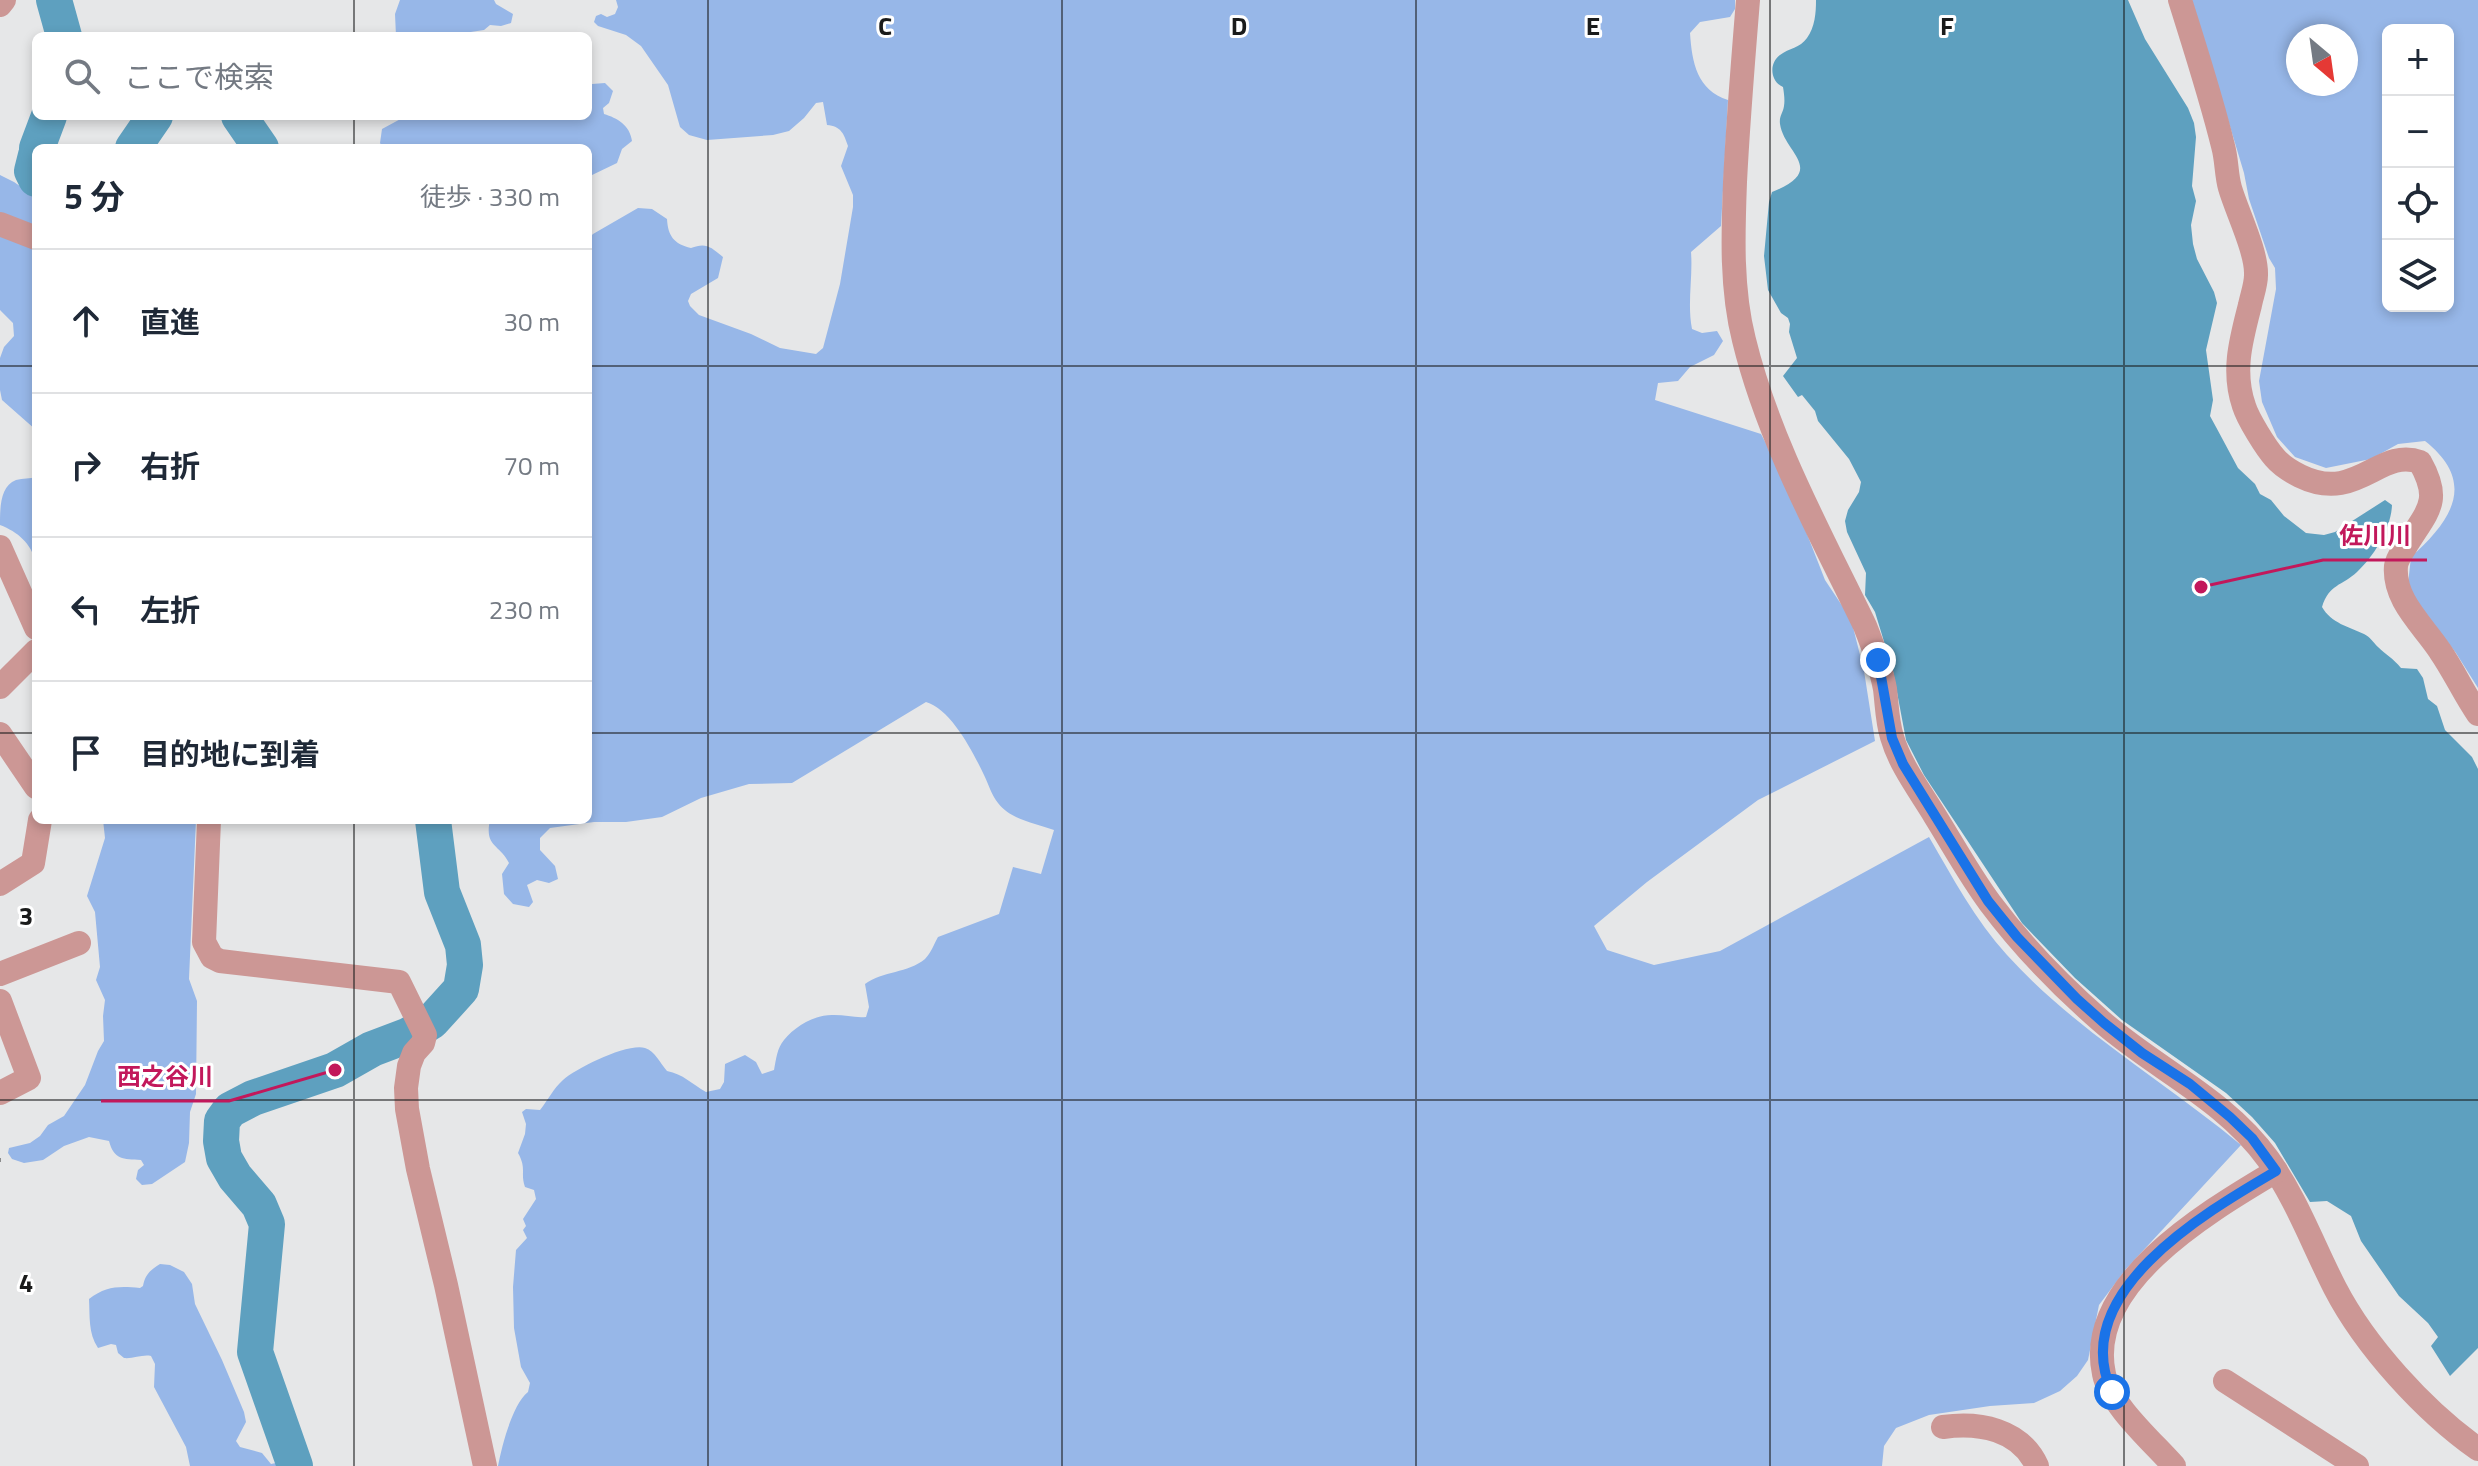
<!DOCTYPE html>
<html lang="ja">
<head>
<meta charset="utf-8">
<style>
  body { margin:0; font-family:"Titillium Web","Noto Sans JP",sans-serif; background:#f2f2f3; color:#1f2937 }
  .controls { position:absolute; right:24px; top:24px; display:grid; overflow:hidden; border-radius:12px; box-shadow:0 4px 12px #0003 }
  .controls button { width:72px; height:72px; display:grid; place-items:center; padding:0; border:0; border-bottom:2px solid #e0e1e3; background:#fff; color:#1f2937; font:40px sans-serif }
  .compass { position:absolute; left:2286px; top:24px; width:72px; height:72px; border-radius:50%; background:#fff; box-shadow:0 4px 12px #0003; rotate:151deg }
  .stop { position:absolute; width:24px; height:24px; margin:-18px; border:6px solid #1a73e8; border-radius:50%; background:#fff }
  .stop.end { background:#1a73e8; border-color:#fff; box-shadow:0 2px 8px #0008 }
  .list { margin:0; padding:0; list-style:none }
  h2 { display:flex; justify-content:space-between; align-items:center; height:104px; margin:0; padding:0 32px; font-size:34px }
  h2 small { font-size:26px; font-weight:400; color:#747a83 }
  .list li { display:grid; grid-template-columns:52px 1fr auto; gap:24px; align-items:center; box-sizing:border-box; height:144px; padding:0 32px; border-top:2px solid #e0e1e3 }
  .list b { display:block; font-size:30px; white-space:nowrap }
  .list em { font-size:26px; font-style:normal; color:#747a83 }
  .icon { flex:none; width:44px; height:44px; fill:none; stroke:currentColor; stroke-width:2; stroke-linecap:round; stroke-linejoin:round }
  .map { position:relative; flex:none; width:2478px; height:1466px; overflow:hidden }
  .search { position:absolute; background:#fff; box-shadow:0 4px 12px #0003; left:32px; top:32px; width:560px; height:88px; display:flex; align-items:center; gap:20px; box-sizing:border-box; padding:0 28px; border-radius:12px; color:#747a83; font-size:30px }
  .panel { position:absolute; background:#fff; box-shadow:0 4px 12px #0003; left:32px; top:144px; width:560px; height:680px; border-radius:12px }
  .map>svg:first-child { display:block }
  .green { fill:#97b7e8; fill-rule:evenodd }
  .water { fill:#5ea0bf }
  .lines { fill:none; stroke-linecap:round; stroke-linejoin:round }
  .river { stroke:#5ea0bf; stroke-width:36 }
  .path { stroke:#8c8d8d; stroke-width:4; stroke-dasharray:2 6; stroke-linecap:butt }
  .minor { stroke:#cc9795; stroke-width:24 }
  .route { stroke:#1a73e8; stroke-width:10 }
  .grid { fill:none; stroke:#1a1b1b; stroke-width:2; stroke-opacity:0.55 }
  .grid-label { font-size:26px; text-anchor:middle; font-weight:bold; fill:#1a1b1b; stroke:#fff; stroke-width:6; stroke-linejoin:round; paint-order:stroke }
  .leader { fill:none; stroke:#c2185b; stroke-width:3 }
  .callout-dot { fill:#c2185b; stroke:#fff; stroke-width:3 }
  .callout-label { font-size:24px; text-anchor:middle; font-weight:bold; fill:#c2185b; stroke:#fff; stroke-width:6; stroke-linejoin:round; paint-order:stroke }
</style>
</head>
<body>
<div class="map">
<svg width="2478" height="1466" viewBox="0 0 2478 1466">
  <rect width="100%" height="100%" fill="#e6e7e8"/>
  <!-- green -->
  <g class="green">
    <path d="M400,0H494L496,4L513,14L511,23L501,26L490,25L484,30L464,33L462,36H396L395,14Z"/>
    <path d="M616,0H1735V9L1730,17L1700,22L1690,33C1692,63 1697,90 1728,100L1721,226L1691,252C1693,278 1687,303 1692,329L1702,333L1717,331L1723,341L1714,355L1690,367L1678,381L1658,383L1655,400L1761,434L1789,488L1825,580L1851,619L1864,671L1875,741L1758,800L1647,882L1594,926L1607,950L1654,965L1720,951L1929,837C1953,878 1975,920 2007,955C2075,1030 2164,1081 2241,1145L2126,1269L2099,1305L2088,1360L2077,1376L2060,1391L2034,1403L1990,1406L1929,1415L1896,1428L1884,1446L1882,1466H498C502,1446 512,1405 528,1392L530,1383L521,1367L514,1328L513,1287L516,1250L527,1238L523,1230L526,1226L523,1219L536,1199L534,1190L525,1187C520,1173 527,1169 518,1153L525,1134L526,1124L522,1112L526,1109L540,1110C548,1100 553,1089 563,1080C577,1068 627,1043 645,1048C655,1051 660,1063 667,1071C683,1074 692,1084 706,1092L720,1089L724,1082L725,1064L745,1055L756,1062L762,1074L774,1070C776,1060 777,1048 784,1040C795,1026 816,1014 834,1015C846,1015 855,1018 866,1017L869,1007L865,984C883,971 908,973 925,959C931,953 934,944 938,937L999,914L1013,867L1041,874L1054,830C1035,823 1011,820 998,803C992,796 988,783 984,775C973,752 951,709 926,702L792,783L749,784L701,798L662,817L626,822H594L550,828L540,838V850L555,866L558,879L549,883L537,880L527,885L533,902L529,907L513,904L504,894L502,874L509,863C500,844 484,847 490,820H588V239L593,234L638,208L652,209L667,219C668,236 674,244 691,248C706,242 711,247 723,257L718,278L691,294L688,301L690,306L699,315L751,334L780,348L816,354L823,348L840,284L853,207V195L841,166L848,146C844,134 841,126 827,125L823,102L816,103L804,118L789,131L773,135L707,140L689,135L680,127L668,85L641,46L626,35L598,26L594,22L596,16L601,14L607,17L615,14L618,7Z"/>
    <path d="M2192,0H2478V688L2456,653L2417,602L2408,584L2411,557C2451,521 2478,483 2425,441L2398,444L2371,459L2326,468L2295,457L2277,437L2262,402L2259,381L2276,289L2275,268L2269,258L2249,199L2244,173ZM2388,30H2448V306H2388ZM2298,36H2346V84H2298Z"/>
    <path d="M605,83L613,91L609,103L603,108L604,114C617,118 630,125 632,141L622,149L617,163L590,176H588V148H383L380,143L382,129L406,116H588V87L592,84Z"/>
    <path d="M0,175L14,182L36,197V430L2,400L0,390V358L4,347L14,336L13,323L0,310Z"/>
    <path d="M36,477V563C31,543 18,532 0,525C0,508 0,486 16,480C23,478 30,479 36,477Z"/>
    <path d="M103,820H196L189,979L197,1001L196,1094L190,1112L189,1143L185,1162L152,1184L142,1185L136,1179L138,1170L144,1165L141,1160C123,1159 114,1160 109,1141L89,1137L64,1146L43,1160L24,1163L12,1159L8,1153L9,1148L30,1143L40,1136L48,1125L64,1116L85,1085L98,1051L104,1041L103,1016L105,1000L96,980L100,967L95,912L87,896L105,838Z"/>
    <path d="M160,1264L170,1265L184,1272L192,1284L195,1304L222,1360L244,1412L246,1422L236,1441L240,1447L262,1453L271,1464L300,1458L312,1466H190L186,1447L154,1387L155,1364L151,1356C143,1354 133,1359 124,1358L118,1353L116,1345L111,1344L98,1348C88,1333 90,1316 89,1299C106,1286 119,1286 140,1288L143,1286C145,1275 150,1270 160,1264Z"/>
  </g>
  <!-- water -->
  <path class="water" d="M1816,0H2128L2145,39L2188,108L2194,123L2196,137L2192,186L2196,201L2191,225L2193,244L2197,259L2214,292L2217,303L2206,350L2213,400L2210,416L2216,427L2238,468L2255,484L2260,494L2271,500L2284,516L2306,533L2324,535L2335,532L2385,500L2392,505C2391,529 2374,556 2357,572C2342,586 2329,584 2322,607C2331,623 2349,627 2364,634C2370,637 2373,642 2378,647C2386,655 2393,658 2401,668L2417,669L2423,678L2428,699L2437,706L2445,730L2472,757L2478,769V1348L2450,1376L2431,1346L2438,1337L2428,1323L2399,1296L2361,1241L2351,1216L2327,1201L2310,1202L2275,1143L2252,1117L2226,1093L2122,1020L2075,978L2022,923L1924,775L1906,740L1893,671L1875,612L1865,595L1866,573L1847,532L1845,521L1848,510L1859,492L1861,482L1849,459L1818,421L1815,411L1802,395L1798,397L1783,376L1797,358L1789,332L1790,324L1788,318L1781,313L1768,290L1764,256L1769,202L1772,192C1828,170 1784,153 1780,124C1779,116 1783,113 1784,106C1785,100 1784,93 1783,87C1771,82 1768,64 1780,55C1789,48 1800,48 1807,38C1815,27 1816,13 1816,0Z"/>
  <g class="lines">
    <!-- river -->
    <g class="river">
      <path d="M54,0L64,36"/>
      <path d="M239,116L261,148"/>
      <path d="M37,148L49,116"/>
      <path d="M133,148L155,116"/>
      <path d="M36,155L32,171L36,179"/>
      <path d="M295,1466L255,1352L267,1224L259,1205L235,1177L224,1158L221,1141L222,1121L230,1110L253,1098L335,1070L372,1049L409,1035L432,1021L461,989L465,965L463,945L442,892L433,820"/>
    </g>
    <!-- path -->
    <path class="path" d="M0,1160H1"/>
    <!-- minor -->
    <g class="minor">
      <path d="M1748,0C1743,61 1738,121 1735,182C1733,234 1731,289 1744,340C1768,439 1821,535 1865,626C1873,646 1881,667 1885,689C1887,705 1887,721 1892,737C1900,765 1920,791 1935,816C1953,845 1970,876 1990,903C2022,946 2061,986 2101,1021C2156,1069 2225,1099 2268,1159C2296,1198 2313,1245 2335,1288C2365,1346 2424,1411 2478,1449"/>
      <path d="M2180,0C2195,48 2211,97 2223,146C2227,160 2226,174 2230,188C2237,212 2257,252 2256,275C2256,285 2252,295 2250,305C2241,340 2232,371 2244,406C2248,419 2266,448 2275,458C2281,465 2292,472 2300,476C2357,504 2379,447 2420,462C2442,501 2428,510 2407,544C2403,551 2397,558 2396,566C2393,600 2423,625 2440,651C2454,671 2464,694 2478,714"/>
      <path d="M0,5L4,0"/>
      <path d="M0,224L36,238"/>
      <path d="M0,547L36,628"/>
      <path d="M0,687L36,651"/>
      <path d="M0,734L36,787"/>
      <path d="M209,820L204,942L212,957L220,961L399,982L425,1035L423,1043L414,1053L409,1066L406,1088L407,1109L418,1169L446,1285L485,1466"/>
      <path d="M0,884L33,863L40,820"/>
      <path d="M0,974L79,943"/>
      <path d="M0,1001L29,1078L0,1093"/>
      <path d="M2225,1381L2357,1466"/>
      <path d="M1943,1427C1979,1422 2020,1429 2037,1466"/>
      <path d="M2174,1466C2153,1442 2110,1405 2104,1374C2084,1283 2211,1210 2276,1171"/>
    </g>
  </g>
  <g class="lines">
    <!-- route -->
    <path class="route" d="M1878,660L1892,738L1903,764L1988,901L2017,937L2077,999L2104,1023L2142,1053L2190,1084L2230,1117L2252,1138L2276,1171C2206,1212 2066,1293 2112,1392"/>
  </g>
  <!-- grid -->
  <path class="grid" d="M354,0V36M708,0V1466M1062,0V1466M1416,0V1466M1770,0V1466M2124,0V1466M354,116V148M0,366H36M588,366H2478M0,733H36M588,733H2478M354,820V1466M0,1100H2478"/>
  <g class="grid-label">
    <text x="885" y="35">C</text>
    <text x="1239" y="35">D</text>
    <text x="1593" y="35">E</text>
    <text x="1947" y="35">F</text>
    <text x="26" y="925">3</text>
    <text x="26" y="1292">4</text>
  </g>
  <!-- callouts -->
  <path class="leader" d="M2201 587L2323 560H2427M335 1070L229 1101H101"/>
  <g class="callout-dot">
    <circle cx="2201" cy="587" r="8"/>
    <circle cx="335" cy="1070" r="8"/>
  </g>
  <g class="callout-label">
    <text x="2375" y="544">佐川川</text>
    <text x="165" y="1085">西之谷川</text>
  </g>
</svg>
<div class="controls">
<button>+</button>
<button>−</button>
<button><svg class="icon" aria-label="locate" viewBox="0 0 24 24"><circle cx="12" cy="12" r="6"/><path d="M12 2v4M12 18v4M2 12h4M18 12h4"/></svg></button>
<button><svg class="icon" aria-label="layers" viewBox="0 0 24 24"><path d="M12 4l9 5-9 5-9-5zM3 14l9 5 9-5"/></svg></button>
</div>
<svg class="compass" viewBox="-18 -18 36 36"><path d="M0-13l5 13h-10z" fill="#e53935"/><path d="M0 13l5-13h-10z" fill="#747a83"/></svg>
<div class="stop" style="left:2112px;top:1392px"></div>
<div class="stop end" style="left:1878px;top:660px"></div>
<div class="search"><svg class="icon" aria-label="search" viewBox="0 0 24 24"><circle cx="10" cy="10" r="6"/><path d="M15 15l6 6"/></svg>ここで検索</div>
<section class="panel">
<h2>5 分<small>徒歩 · 330 m</small></h2>
<ul class="list">
<li><svg class="icon" aria-label="ahead" viewBox="0 0 24 24"><path d="M12 20V5M6 11l6-6 6 6"/></svg><div><b>直進</b></div><em>30 m</em></li>
<li><svg class="icon" aria-label="right" viewBox="0 0 24 24"><path d="M7 20v-9h11M14 6l5 5-5 5"/></svg><div><b>右折</b></div><em>70 m</em></li>
<li><svg class="icon" aria-label="left" viewBox="0 0 24 24"><path d="M17 20v-9H6M10 6l-5 5 5 5"/></svg><div><b>左折</b></div><em>230 m</em></li>
<li><svg class="icon" aria-label="arrive" viewBox="0 0 24 24"><path d="M6 21V4h12l-3 4 3 4H6"/></svg><div><b>目的地に到着</b></div></li>
</ul>
</section>
</div>
</body>
</html>
